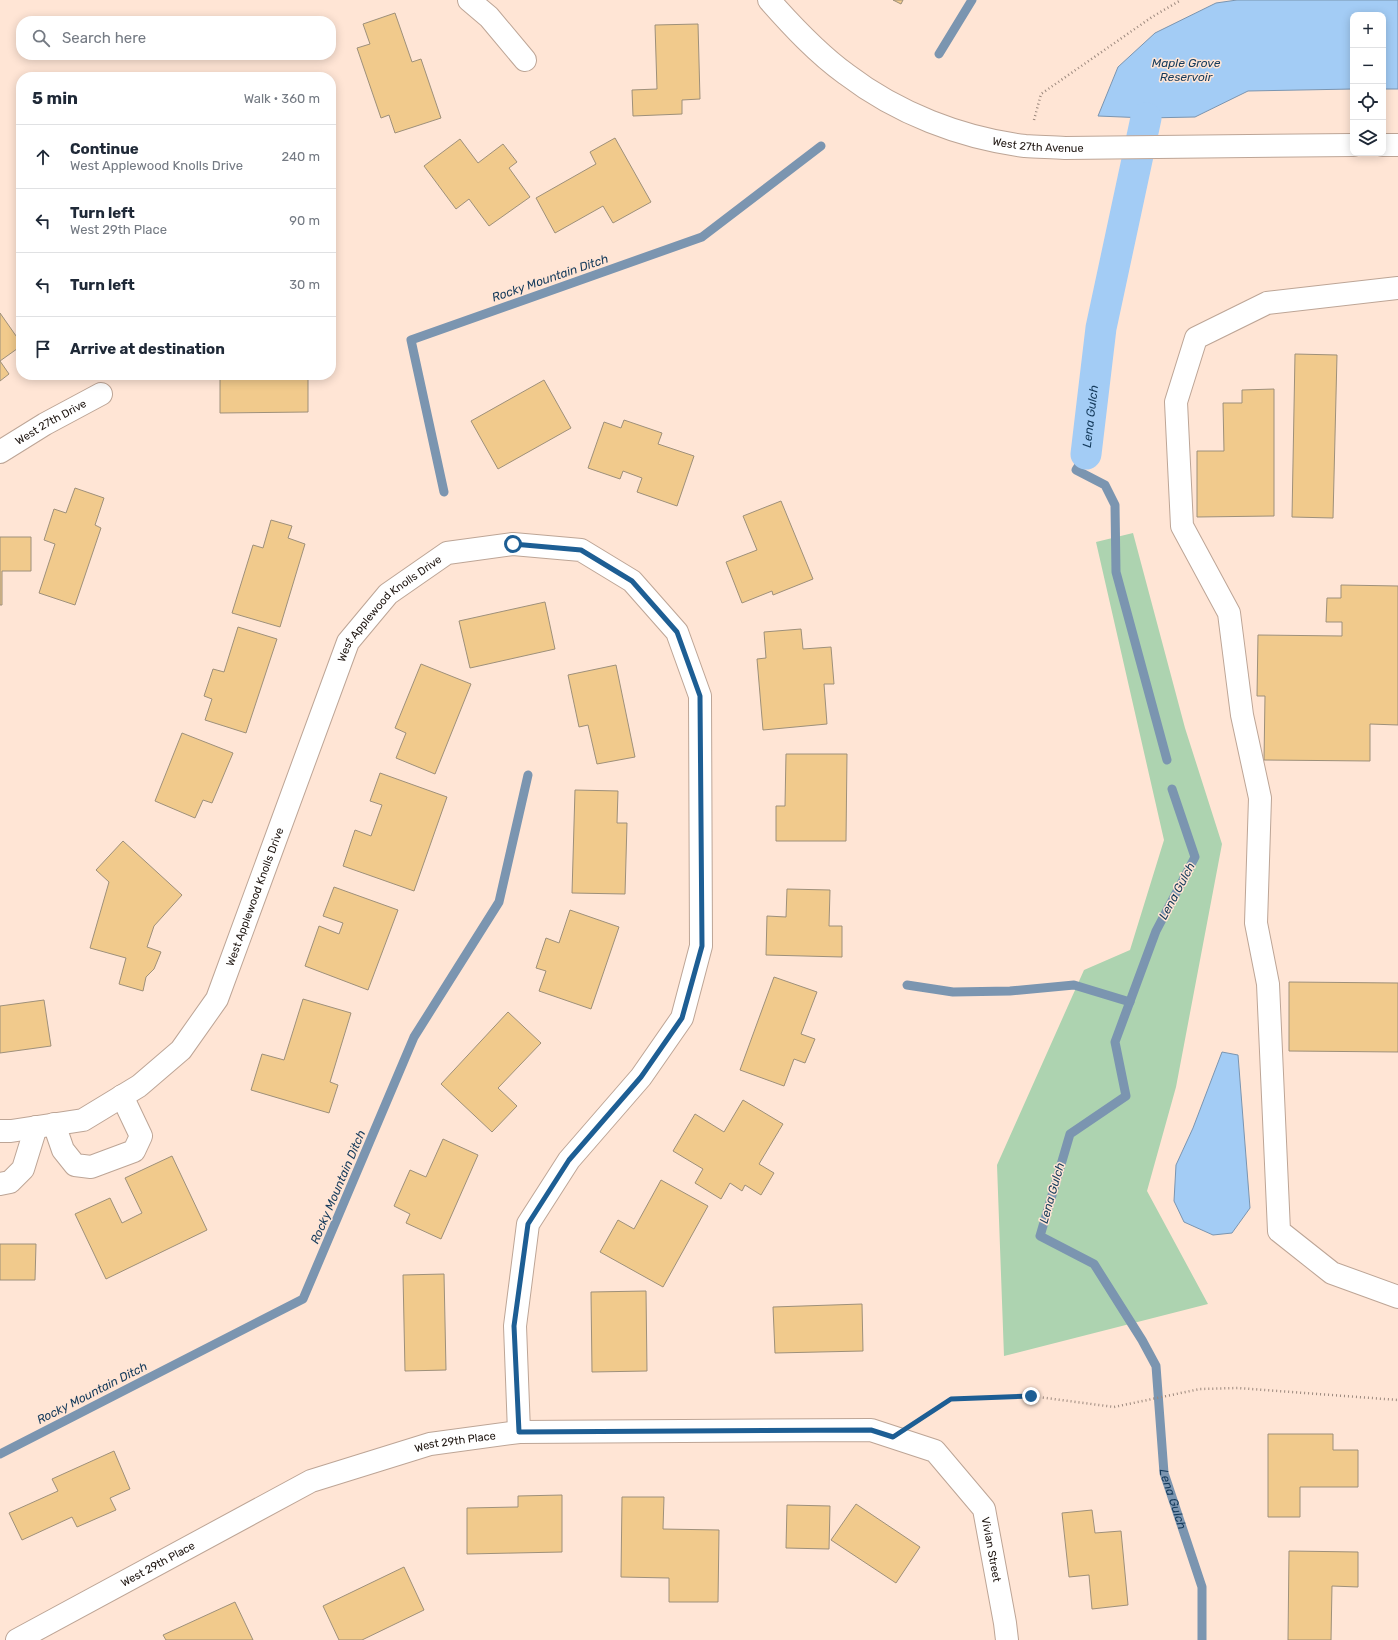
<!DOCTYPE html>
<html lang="en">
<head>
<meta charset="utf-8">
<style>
  body { margin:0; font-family:Rubik,sans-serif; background:#f2f2f3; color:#1f2937 }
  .controls { position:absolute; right:12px; top:12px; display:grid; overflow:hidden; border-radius:8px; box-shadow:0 2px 10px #0003 }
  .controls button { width:36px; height:36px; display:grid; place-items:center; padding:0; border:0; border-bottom:1px solid #e0e1e3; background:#fff; color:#1f2937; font:20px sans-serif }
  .stop { position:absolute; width:12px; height:12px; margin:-9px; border:3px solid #1d5e94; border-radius:50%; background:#fff }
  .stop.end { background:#1d5e94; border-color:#fff; box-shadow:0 1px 4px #0008 }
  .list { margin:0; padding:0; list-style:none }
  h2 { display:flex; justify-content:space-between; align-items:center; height:52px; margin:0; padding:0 16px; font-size:17px }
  h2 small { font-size:13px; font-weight:400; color:#747a83 }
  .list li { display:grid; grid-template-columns:26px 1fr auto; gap:12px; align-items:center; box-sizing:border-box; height:64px; padding:0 16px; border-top:1px solid #e0e1e3 }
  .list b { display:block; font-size:15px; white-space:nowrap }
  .list p { margin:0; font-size:13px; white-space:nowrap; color:#747a83 }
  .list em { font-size:13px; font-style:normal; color:#747a83 }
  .icon { flex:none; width:22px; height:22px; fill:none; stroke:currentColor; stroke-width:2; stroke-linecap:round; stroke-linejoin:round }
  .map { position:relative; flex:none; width:1398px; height:1640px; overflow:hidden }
  .search { position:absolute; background:#fff; box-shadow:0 2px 10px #0003; left:16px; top:16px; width:320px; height:44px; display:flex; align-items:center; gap:10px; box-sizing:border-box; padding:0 14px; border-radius:16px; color:#747a83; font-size:15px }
  .panel { position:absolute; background:#fff; box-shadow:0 2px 10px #0003; left:16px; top:72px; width:320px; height:308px; border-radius:16px }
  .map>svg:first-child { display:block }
  .green { fill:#add3b0 }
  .water { fill:#a3ccf5; stroke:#7b95b0 }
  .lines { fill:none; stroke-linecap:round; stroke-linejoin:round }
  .stream { stroke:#7b95b0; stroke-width:9 }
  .canal { stroke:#a3ccf5; stroke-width:31 }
  .building { fill:#f1ca8c; stroke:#9e907a }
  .minor-casing { stroke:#bda596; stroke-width:24 }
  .path { stroke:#9b887d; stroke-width:2.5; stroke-dasharray:1 3; stroke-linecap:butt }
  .minor { stroke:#fff; stroke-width:22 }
  .route { stroke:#1d5e94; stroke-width:5 }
  .labels { text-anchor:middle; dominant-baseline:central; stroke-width:3; stroke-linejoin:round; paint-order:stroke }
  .street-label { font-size:11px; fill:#1e1510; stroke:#ffe5d5 }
  .water-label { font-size:12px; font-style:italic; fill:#143a5b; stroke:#ffe5d5 }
</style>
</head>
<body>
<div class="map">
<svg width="1398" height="1640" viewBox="0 0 1398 1640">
  <rect width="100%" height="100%" fill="#ffe5d5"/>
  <!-- green -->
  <path class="green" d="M1133,533L1185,728L1222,844L1176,1087L1147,1191L1208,1304L1004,1356L997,1165L1084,970L1130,950L1164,840L1096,542Z"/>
  <!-- water -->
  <g class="water">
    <path d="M1237,0H1398V89H1383V15H1353V89L1248,91L1195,117L1146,118L1098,116L1118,67L1155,33L1216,3Z"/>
    <path d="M1222,1052L1238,1055L1250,1208L1232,1233L1213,1235L1184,1222L1174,1201L1176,1165L1193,1128Z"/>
  </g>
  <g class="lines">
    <!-- stream -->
    <g class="stream">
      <path d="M939,54L972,0"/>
      <path d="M1086,454L1076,470L1105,485L1115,505L1116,572L1167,760"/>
      <path d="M444,492L411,340L702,237L821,146"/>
      <path id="s1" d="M1172,789L1195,857L1156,931L1115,1042L1126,1096L1070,1134L1040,1236L1094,1264L1142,1340L1156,1366L1164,1473L1202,1587V1640"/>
      <path d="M907,985L953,992L1010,991L1074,985L1130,1002"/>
      <path d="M0,1454L303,1299L414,1037L499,902L528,775"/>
    </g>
    <!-- canal -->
    <path class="canal" id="s2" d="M1086,454L1101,328L1146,118"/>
  </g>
  <!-- building -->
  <g class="building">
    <path d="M893,0H903L901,4Z"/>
    <path d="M395,13L412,62L421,59L441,118L395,133L389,115L381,118L357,48L370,44L363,24Z"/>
    <path d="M698,24L700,99L682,100V114L633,116L632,90L657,89L655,25Z"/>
    <path d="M615,138L651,202L613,223L603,206L555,233L536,198L596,164L590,152Z"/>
    <path d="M460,139L478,163L503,144L517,162L509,168L530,197L489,226L469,199L456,209L424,166Z"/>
    <path d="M0,313L21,343V346L0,361L9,374L0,381Z"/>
    <path d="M1295,354L1337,355L1333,518L1292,517Z"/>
    <path d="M220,375H308V412L220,413Z"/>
    <path d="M544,380L571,428L498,469L471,421Z"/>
    <path d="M1274,389V516L1197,517V451H1224L1223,403H1242V390Z"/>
    <path d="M624,420L662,433L658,444L694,456L677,506L637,492L642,478L623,471L620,479L588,468L604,422L621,428Z"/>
    <path d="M75,488L104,498L95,525L101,528L75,605L39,593L55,544L44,540L54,509L66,513Z"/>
    <path d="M781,501L813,579L773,595L772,591L742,603L726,562L757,550L743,516Z"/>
    <path d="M271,520L292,526L288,538L305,544L280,627L232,613L253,545L263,548Z"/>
    <path d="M0,537H31V571H2V605H0Z"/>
    <path d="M1341,585L1398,586V725L1370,724V761L1264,760L1265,696H1257L1258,635L1342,636V622H1326L1327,598H1341Z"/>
    <path d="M545,602L555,649L470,668L459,621Z"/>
    <path d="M238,627L277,639L246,733L205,720L212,699L204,696L213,669L224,672Z"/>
    <path d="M801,629L803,649L831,647L834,684H824L827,724L763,730L757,659L766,658L764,632Z"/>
    <path d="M421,664L471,684L435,774L396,758L406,733L395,728Z"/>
    <path d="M616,665L635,757L597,764L588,725L579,727L568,675Z"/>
    <path d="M182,733L233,753L212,803L203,800L195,818L155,801Z"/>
    <path d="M786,754H847L846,841H776V806H785Z"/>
    <path d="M380,773L447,797L414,891L343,866L355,830L371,836L382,805L370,801Z"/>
    <path d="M575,790L618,791L617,823H627L625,894L572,893Z"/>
    <path d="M123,841L182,895L154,926L147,947L161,952L154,969L146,977L143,991L119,984L126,958L90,948L109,882L96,870Z"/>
    <path d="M334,887L398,910L368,990L305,966L319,926L339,934L343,923L323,916Z"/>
    <path d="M787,889L830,890L829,926H842V957L766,955L767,916L786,917Z"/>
    <path d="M570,910L619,927L591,1009L539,991L546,971L536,968L546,938L559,943Z"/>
    <path d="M774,977L817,992L801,1034L815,1039L805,1063L794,1059L784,1086L740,1070Z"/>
    <path d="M1289,982L1398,983V1052L1289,1051Z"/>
    <path d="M303,999L351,1013L330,1082L338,1085L329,1113L251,1090L262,1054L284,1060Z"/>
    <path d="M44,1000L51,1046L0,1053V1006Z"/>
    <path d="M508,1012L541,1043L498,1088L517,1106L492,1132L441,1084Z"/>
    <path d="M743,1100L783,1124L759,1164L774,1173L761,1195L745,1185L742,1191L730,1183L721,1199L695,1183L703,1169L673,1151L695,1114L724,1132Z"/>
    <path d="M443,1139L478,1155L441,1239L406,1223L410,1214L394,1206L410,1170L426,1177Z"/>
    <path d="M172,1156L207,1230L106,1279L75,1214L110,1198L122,1223L142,1213L125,1178Z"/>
    <path d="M661,1180L708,1206L663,1287L600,1252L618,1220L634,1229Z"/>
    <path d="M0,1244H36L35,1280H0Z"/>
    <path d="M444,1274L446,1370L405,1371L403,1275Z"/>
    <path d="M646,1291L647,1371L592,1372L591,1292Z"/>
    <path d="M862,1304L863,1351L775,1353L773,1307Z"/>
    <path d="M1268,1434H1333V1450H1358V1487H1300V1517H1268Z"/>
    <path d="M114,1451L130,1489L110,1498L116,1510L77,1527L72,1517L22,1540L9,1513L58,1491L52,1479Z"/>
    <path d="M562,1495V1552L467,1554V1508L518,1507V1496Z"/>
    <path d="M622,1497H664L663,1529L719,1530L718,1602H669V1578L621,1577Z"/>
    <path d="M856,1504L920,1547L896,1583L831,1540Z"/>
    <path d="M787,1505L830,1506L829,1549L786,1548Z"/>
    <path d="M1092,1510L1095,1533L1121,1531L1128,1605L1092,1609L1089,1575L1069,1577L1062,1513Z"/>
    <path d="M1289,1551L1358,1552V1587L1332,1586L1331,1640H1288Z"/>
    <path d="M404,1567L424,1610L362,1640H339L323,1606Z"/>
    <path d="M235,1602L253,1640H166L163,1635Z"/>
  </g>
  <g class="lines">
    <defs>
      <g id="minor">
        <path d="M469,0L489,17L525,60"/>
        <path id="s3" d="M769,0C792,26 817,53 846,74C897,113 961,138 1025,146C1038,147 1052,147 1065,148L1353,145"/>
        <path d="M1383,145H1398"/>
        <path d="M1398,288L1267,303L1196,338L1176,402L1182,526L1229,613L1242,715L1260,798L1256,923L1268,984L1279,1231L1332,1273L1398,1297"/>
        <path id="s4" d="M0,452L45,424L101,394"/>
        <path d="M54,1124L63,1150L75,1165L91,1167L134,1151L141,1136L122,1096"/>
        <path id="s5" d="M0,1131H11L83,1120L139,1086L181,1050L217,999L348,642L388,594L447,553L513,544L581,550L632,581L677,632L700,696L701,946L682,1018L641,1077L569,1160L528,1224L515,1326L519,1432"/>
        <path d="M0,1184L10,1182L23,1169L36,1127"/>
        <path id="s6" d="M17,1640L311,1481L430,1444L519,1432L871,1430L935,1451L984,1509L1005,1623L1007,1640"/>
      </g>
    </defs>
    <!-- minor casing -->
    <use href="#minor" class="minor-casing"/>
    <!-- path -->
    <g class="path">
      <path d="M1034,120L1041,94L1152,17L1181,0"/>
      <path d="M921,1419L951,1399L1031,1396L1114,1407L1200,1389L1238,1388L1398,1400"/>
    </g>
    <!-- minor -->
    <use href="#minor" class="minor"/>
  </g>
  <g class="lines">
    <!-- route -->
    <path class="route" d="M513,544L581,550L632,581L677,632L700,696L702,946L682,1018L641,1077L569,1160L528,1224L514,1326L519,1432L871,1430L893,1437L951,1399L1031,1396"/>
  </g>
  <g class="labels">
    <!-- street labels -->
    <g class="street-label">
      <text stroke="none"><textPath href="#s3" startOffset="315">West 27th Avenue</textPath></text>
      <text stroke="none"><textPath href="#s4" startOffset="59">West 27th Drive</textPath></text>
      <text stroke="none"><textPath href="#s5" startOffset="700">West Applewood Knolls Drive</textPath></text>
      <text stroke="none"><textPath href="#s5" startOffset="376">West Applewood Knolls Drive</textPath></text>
      <text stroke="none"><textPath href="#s6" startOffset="484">West 29th Place</textPath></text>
      <text stroke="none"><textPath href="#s6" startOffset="1085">Vivian Street</textPath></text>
      <text stroke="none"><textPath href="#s6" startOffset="160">West 29th Place</textPath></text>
    </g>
    <!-- water labels -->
    <g class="water-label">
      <text x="1186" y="63">Maple Grove<tspan x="1186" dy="14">Reservoir</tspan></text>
      <text transform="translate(550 278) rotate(-19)">Rocky Mountain Ditch</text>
      <text stroke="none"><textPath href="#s2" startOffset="38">Lena Gulch</textPath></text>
      <text transform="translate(1177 891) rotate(-62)">Lena Gulch</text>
      <text transform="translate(338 1187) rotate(-67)">Rocky Mountain Ditch</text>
      <text transform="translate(1052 1193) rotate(-74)">Lena Gulch</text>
      <text transform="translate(92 1393) rotate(-27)">Rocky Mountain Ditch</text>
      <text stroke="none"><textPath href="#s1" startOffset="818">Lena Gulch</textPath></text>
    </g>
  </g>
</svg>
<div class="controls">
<button>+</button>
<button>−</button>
<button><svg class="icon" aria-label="locate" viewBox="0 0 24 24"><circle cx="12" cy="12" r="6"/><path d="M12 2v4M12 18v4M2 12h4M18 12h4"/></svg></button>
<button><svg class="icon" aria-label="layers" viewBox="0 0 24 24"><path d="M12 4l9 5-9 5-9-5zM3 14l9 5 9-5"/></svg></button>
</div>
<div class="stop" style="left:513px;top:544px"></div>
<div class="stop end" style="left:1031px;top:1396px"></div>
<div class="search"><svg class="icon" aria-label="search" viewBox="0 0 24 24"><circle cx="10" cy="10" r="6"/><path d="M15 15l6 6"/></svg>Search here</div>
<section class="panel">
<h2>5 min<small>Walk · 360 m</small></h2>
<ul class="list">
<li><svg class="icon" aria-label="ahead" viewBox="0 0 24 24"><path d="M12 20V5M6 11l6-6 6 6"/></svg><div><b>Continue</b><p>West Applewood Knolls Drive</p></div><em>240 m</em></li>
<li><svg class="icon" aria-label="left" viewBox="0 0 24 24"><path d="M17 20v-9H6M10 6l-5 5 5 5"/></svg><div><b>Turn left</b><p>West 29th Place</p></div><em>90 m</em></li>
<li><svg class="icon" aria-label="left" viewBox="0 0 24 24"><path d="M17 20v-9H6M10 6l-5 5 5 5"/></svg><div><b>Turn left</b></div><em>30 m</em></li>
<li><svg class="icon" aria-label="arrive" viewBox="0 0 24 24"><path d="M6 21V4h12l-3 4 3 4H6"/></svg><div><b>Arrive at destination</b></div></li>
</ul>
</section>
</div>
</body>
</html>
